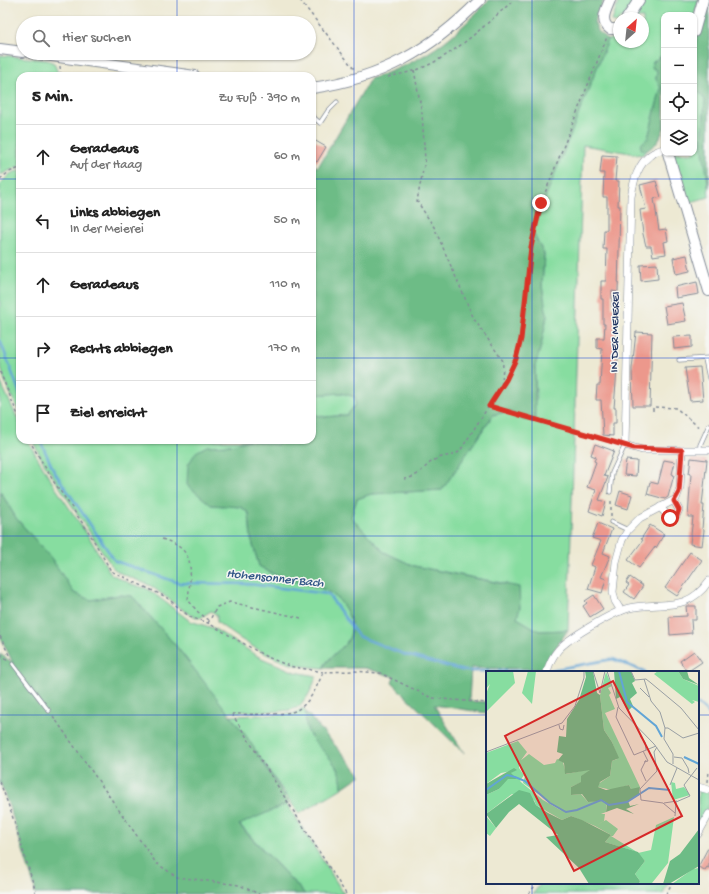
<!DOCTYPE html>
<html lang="de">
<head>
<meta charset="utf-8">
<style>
  body { margin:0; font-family:"Gochi Hand",sans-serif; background:#f2f2f2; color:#222 }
  .controls { position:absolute; right:12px; top:12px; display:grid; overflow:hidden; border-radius:8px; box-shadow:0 1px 3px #0004 }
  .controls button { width:36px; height:36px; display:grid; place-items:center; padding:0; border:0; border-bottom:1px solid #e0e0e0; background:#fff; color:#222; font:20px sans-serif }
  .compass { position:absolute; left:613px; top:12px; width:36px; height:36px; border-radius:50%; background:#fff; box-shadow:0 1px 3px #0004; rotate:27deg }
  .stop { position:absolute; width:12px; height:12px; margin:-9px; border:3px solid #d93025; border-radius:50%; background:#fff }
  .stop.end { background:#d93025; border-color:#fff; box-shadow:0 1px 4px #0008 }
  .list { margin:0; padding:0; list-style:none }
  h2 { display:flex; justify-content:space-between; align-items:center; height:52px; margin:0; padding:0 16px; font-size:17px }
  h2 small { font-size:13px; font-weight:400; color:#767676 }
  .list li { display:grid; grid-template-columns:26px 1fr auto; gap:12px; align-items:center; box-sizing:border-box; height:64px; padding:0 16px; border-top:1px solid #e0e0e0 }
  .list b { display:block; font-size:15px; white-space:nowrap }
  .list p { margin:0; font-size:13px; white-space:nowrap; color:#767676 }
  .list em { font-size:13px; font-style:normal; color:#767676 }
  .icon { flex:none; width:22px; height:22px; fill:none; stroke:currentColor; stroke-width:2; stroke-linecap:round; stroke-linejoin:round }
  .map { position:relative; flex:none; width:709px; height:894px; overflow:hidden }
  .search { position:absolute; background:#fff; box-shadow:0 1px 3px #0004; left:16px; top:16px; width:300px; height:44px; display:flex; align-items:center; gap:10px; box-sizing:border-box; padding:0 14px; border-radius:22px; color:#767676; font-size:15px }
  .panel { position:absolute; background:#fff; box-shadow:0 1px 3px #0004; left:16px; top:72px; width:300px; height:372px; border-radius:12px }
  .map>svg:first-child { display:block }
  .green { fill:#87dda0; stroke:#51867f }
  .forest { fill:#6dbc86; stroke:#447672 }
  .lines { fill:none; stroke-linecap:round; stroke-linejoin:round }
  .stream { stroke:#62a5d6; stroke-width:2.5 }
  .building { fill:#ec988c }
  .lane-casing { stroke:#848c98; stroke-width:5 }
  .street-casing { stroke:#848c98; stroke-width:8 }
  .secondary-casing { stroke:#848c98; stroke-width:12 }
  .path { stroke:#848c98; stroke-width:1.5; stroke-dasharray:3 3; stroke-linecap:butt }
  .lane { stroke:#fff; stroke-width:3.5 }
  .street { stroke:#fff; stroke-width:7 }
  .secondary { stroke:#fff; stroke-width:10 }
  .route { stroke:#d93025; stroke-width:5 }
  .grid { fill:none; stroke:#1d4ed8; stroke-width:1; stroke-opacity:0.55 }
  .labels { text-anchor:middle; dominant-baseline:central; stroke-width:3; stroke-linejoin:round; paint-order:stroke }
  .street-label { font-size:12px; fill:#1b2f5e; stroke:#f6f6f2 }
  .water-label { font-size:13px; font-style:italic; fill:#345888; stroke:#f6f6f2 }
  .inset-river { fill:none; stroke:#62a5d6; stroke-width:2 }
  .inset-road { fill:none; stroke:#999fa4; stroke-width:1 }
  .view { fill:#d62828; fill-opacity:0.15; stroke:#d62828; stroke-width:2 }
  .inset-edge { fill:none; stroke:#1b2f5e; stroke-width:2 }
</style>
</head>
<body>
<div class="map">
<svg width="709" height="894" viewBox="0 0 709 894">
  <rect width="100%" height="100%" fill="#f6f6f2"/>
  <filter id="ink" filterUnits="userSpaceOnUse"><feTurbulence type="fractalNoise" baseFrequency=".025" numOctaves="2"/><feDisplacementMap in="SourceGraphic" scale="8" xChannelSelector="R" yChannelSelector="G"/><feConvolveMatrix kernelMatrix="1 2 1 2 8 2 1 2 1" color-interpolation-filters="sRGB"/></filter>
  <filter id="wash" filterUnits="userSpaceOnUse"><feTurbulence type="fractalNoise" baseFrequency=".012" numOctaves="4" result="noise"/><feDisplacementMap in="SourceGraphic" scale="16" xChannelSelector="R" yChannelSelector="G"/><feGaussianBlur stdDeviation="0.9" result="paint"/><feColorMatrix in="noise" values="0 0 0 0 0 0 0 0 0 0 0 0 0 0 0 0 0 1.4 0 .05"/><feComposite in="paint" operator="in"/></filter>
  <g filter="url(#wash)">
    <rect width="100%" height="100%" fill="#ede9d3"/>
    <!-- green -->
    <g class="green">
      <path d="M619,0H634L623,18H619V21L615,23L612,21Z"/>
      <path d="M644,0H699L694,15H664V57H660L653,62L652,68L657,70L656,79L661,88L648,138L642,150H648L642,155L583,145L568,630L539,631L517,618L520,607L507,584L414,566L384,552L351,517L357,499L371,494L442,490L493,415L509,411L524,420L536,400L535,366L541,346L547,316L542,286L544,254L532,231L608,40L619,36V42H643V18H633L637,8Z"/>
      <path d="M0,55L47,60L54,63L59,76H20V166L0,175Z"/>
      <path d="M699,91L705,100L702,146L706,163L709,197L687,203L672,153H694V94Z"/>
      <path d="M20,170V414L5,382L0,363V184L10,174Z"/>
      <path d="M0,381L20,424V440H27L55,487L89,537L111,574L131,584L148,589L190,621L213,628L259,657L295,672L316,676C313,687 307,700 298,707C289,714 241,711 227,712L177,647L132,596L119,595L91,600L74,593L51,558L16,518L0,491Z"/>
      <path d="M342,393L355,397L356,404L348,415L325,417L312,414V395Z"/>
      <path d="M32,440H249C243,442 236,444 230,445C206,449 204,440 188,465L211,505L241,507L249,514L251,538L259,566C266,570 273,575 280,577C307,587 333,583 347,612C351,620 353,627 350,636C346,648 330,654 323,668C314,667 305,667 296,665C271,660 237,638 217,622V616L211,611L200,618L190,615L151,586L120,573L113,568L44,463Z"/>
      <path d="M253,440H281L277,445L263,444Z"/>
      <path d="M303,708L306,712C302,738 331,751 340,772C342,776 342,783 342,788L299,814L231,716L293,714Z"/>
      <path d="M698,790L709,793V805L698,827Z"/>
      <path d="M287,804L344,894H305L239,824Z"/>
      <path d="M541,883H668L663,894H533Z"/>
    </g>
    <!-- forest -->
    <g class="forest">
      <path d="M489,0H604L594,22L598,31L608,40L532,231L544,254L542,286L547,316L541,346L535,366V421L524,420L509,411L493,415L442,490L371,494L357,499L351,517L384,552L414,566L519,587L520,607L517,618L539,631L568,630L541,669L471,668L469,701L487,702V713L434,705L464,753L392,683L394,677L365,668H323C330,654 346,648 350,636C353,627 351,620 347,612C333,583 307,587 280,577C273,575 266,570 259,566L251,538L249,513L241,507L211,505L187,485L188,465L196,452L207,446L230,445L249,440L277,445L281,440H312V414L325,417L347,415L356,404L355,397L342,393L312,395V165L318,167L370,79C396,70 422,59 444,42C460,30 475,14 489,0Z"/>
      <path d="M709,8V187L702,146L705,100L699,92L694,94C694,68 691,29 709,8Z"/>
      <path d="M660,57H664V128L658,142L648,150H642L640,145L648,138L661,88L656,79L657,70L652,68L653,62Z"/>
      <path d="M0,491L16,518L51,558L74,593L91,600L119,595L132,596L177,647L247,737L289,803L239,825L305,894H34L35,889L12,815L0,782V654L13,663L0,636Z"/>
      <path d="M306,712L361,775L342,788C342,752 300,747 306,712Z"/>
    </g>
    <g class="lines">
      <!-- stream -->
      <g class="stream">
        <path d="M0,340L20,394"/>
        <path d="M40,440L54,471L115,561L179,583L249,584L328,594L358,636L406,655L465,671H545L613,659L645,672"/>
        <path d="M698,704L709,714"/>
      </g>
    </g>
    <g id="blocks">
      <!-- building -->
      <g class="building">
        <path d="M314,140L326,147L317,162L312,159V144Z"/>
        <path d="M602,155L617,156L615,181H619L618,206H620L618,292L612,291V307H617L615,342H617L616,357H618L614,408H616V423H613V436L603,435L601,400H596L597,385H600L602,349L597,348V338H604L605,324H603V299H601V281H606L607,249H603L604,230H607V197H603L604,173H600Z"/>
        <path d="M656,181L661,197L654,199L659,230L666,229L668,241L664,242L666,254L653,256L651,246H646L643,234L640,210L646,209L640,185Z"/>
        <path d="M687,255L690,271L676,274L673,258Z"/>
        <path d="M657,264L658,279L641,281L640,265Z"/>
        <path d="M697,282L699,294L676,298L675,287Z"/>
        <path d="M682,303L686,321L667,324L664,306Z"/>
        <path d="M636,332L652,333L650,406H633L632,369Z"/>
        <path d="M692,336V347L674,349L673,337Z"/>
        <path d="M700,367L703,400L690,401L685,368Z"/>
        <path d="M595,444L614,451L604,476L608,477L599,500L606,502L602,516L589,511L596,490L587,487L596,462L594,461L596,457L591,455Z"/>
        <path d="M691,458L707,460L702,505H704L702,529L704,530L702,546L690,544L693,517H688L691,474H689Z"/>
        <path d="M626,460L637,461L636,476L624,475Z"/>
        <path d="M664,460L675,462L672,474L674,475L668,497L665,499L647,494L650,482L658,484Z"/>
        <path d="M620,491L632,495L628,509L616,505Z"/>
        <path d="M598,523L612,529L603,553L610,556L601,577L606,579L602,593L588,589L595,567L591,565L601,541L592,538Z"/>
        <path d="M650,525L664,534L656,548L655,547L639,568L628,560L643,540L641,539Z"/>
        <path d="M690,552L702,560L677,596L665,588Z"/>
        <path d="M630,577L643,586L634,599L624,592L629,585L626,583Z"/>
        <path d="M594,595L603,609L590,617L583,606L587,603L585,601Z"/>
        <path d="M686,606H696V620H691L692,633L670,635L669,617L687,616Z"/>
        <path d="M694,651L702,662L687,672L680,661Z"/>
        <path d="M709,846V868L707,867L705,870L698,867Z"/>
      </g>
    </g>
  </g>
  <g filter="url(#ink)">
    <use href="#blocks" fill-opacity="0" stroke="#848c98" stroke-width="1"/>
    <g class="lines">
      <defs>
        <g id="lane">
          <path d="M312,116L320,123L328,111L337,102"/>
          <path d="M705,359L709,378"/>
          <path d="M679,360L709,358"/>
          <path d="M700,450V445L709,425"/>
          <path d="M610,492L612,473L625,445"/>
          <path d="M611,522L628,530"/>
          <path d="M13,664L49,711"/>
        </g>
        <g id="street">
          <path d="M664,149C641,154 634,176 631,197L625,445L642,450H709"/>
          <path d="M660,507L668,516L675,518L679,510L674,501"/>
          <path d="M621,611L615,601L613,592L616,562L622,540L628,530L640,518L676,499L680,488L682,450"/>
          <path d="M547,672C549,664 552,657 558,650C568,638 613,612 629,608C661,601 686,614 709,581"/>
          <path d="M698,787L709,790"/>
          <path d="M698,834L709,814"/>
        </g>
        <g id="secondary">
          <path d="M610,0C606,10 599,21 610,29H619"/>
          <path d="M627,18L639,0"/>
          <path d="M694,32L703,0"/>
          <path d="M0,49L23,52"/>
          <path d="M30,53L195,76"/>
          <path d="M312,88C382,78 431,50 480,0"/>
          <path d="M668,153L709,291"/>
        </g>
      </defs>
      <!-- lane casing -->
      <use href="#lane" class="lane-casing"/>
      <!-- street casing -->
      <use href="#street" class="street-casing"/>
      <!-- secondary casing -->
      <use href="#secondary" class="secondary-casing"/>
      <!-- path -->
      <g class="path">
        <path d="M300,0L354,69"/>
        <path d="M60,66L61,76"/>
        <path d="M414,70L422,113L425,160L417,201L434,227L474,319L503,361L502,386"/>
        <path d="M388,77C400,74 413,72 424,67C458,52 486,24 514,0"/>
        <path d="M0,179L9,172L20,168"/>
        <path d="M0,372L20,420"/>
        <path d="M489,406L617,444"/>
        <path d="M653,411V407L676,408L701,429"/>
        <path d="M29,440L54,482L90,534L111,571L166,597L190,617L208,623L265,656L289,666L323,672"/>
        <path d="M404,479C422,477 424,463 439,458C448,454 451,458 460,451L506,379L516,359L521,339L531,247L541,203L607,37"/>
        <path d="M611,516V498"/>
        <path d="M162,539C197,550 191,568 188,600L198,612L209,620"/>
        <path d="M208,623L217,607L230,602L301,618"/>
        <path d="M0,636L11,659"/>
        <path d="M0,654L8,660"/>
        <path d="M232,714C245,714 287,716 297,710C310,703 318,685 323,672L353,671L380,673L432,698L487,703"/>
        <path d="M232,714L346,894"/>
        <path d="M53,716L156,863L177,877L239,885L259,894"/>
        <path d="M0,782L12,815L35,889V894"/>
        <path d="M708,782L709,770"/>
        <path d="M529,894L537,883"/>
        <path d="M666,894L672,883"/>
      </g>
      <!-- lane -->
      <use href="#lane" class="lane"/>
      <!-- street -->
      <use href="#street" class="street"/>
      <!-- secondary -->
      <use href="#secondary" class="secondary"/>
    </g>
  </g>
  <g class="lines" filter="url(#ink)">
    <!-- route -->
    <path class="route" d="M541,203L531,247L521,339L516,359L506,380L489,406L634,448L682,450L679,492L674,501L679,510L677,516L670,518"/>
  </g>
  <!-- grid -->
  <path class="grid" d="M177,0V23M354,0V894M532,0V672M177,53V76M0,179H20M312,179H709M0,358H20M312,358H709M177,440V894M0,536H709M0,715H487M698,715H709M532,883V894"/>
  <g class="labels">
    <!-- street labels -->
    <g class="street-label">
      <text transform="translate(616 332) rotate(-89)">IN DER MEIEREI</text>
    </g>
    <!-- water labels -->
    <g class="water-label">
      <text transform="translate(275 579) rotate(6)">Hohensonner Bach</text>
    </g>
  </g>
  <!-- overview -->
  <g transform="translate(486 671)">
    <rect width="213" height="213" fill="#ede9d3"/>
    <path d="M0,0H27L29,12L0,41V23L4,13L0,18ZM42,0H50L46,33L36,22ZM172,0H192L197,8L213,15V31L206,29L209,31L206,33L168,3ZM120,1L126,15L122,17L125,22L123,24L129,38L119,42L154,116L150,119L145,118L143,114L126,119L112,116V113L124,105L126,90L131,88V84L126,71L118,59L114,24ZM32,70L41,81L33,92V97L38,104L34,110L36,112L57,129L76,140L37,112L39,105L34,96V90L43,83L58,94L69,92L71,88L77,91L80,103L104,98V101L97,104L96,111L85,116V124L95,123L102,131L114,129L121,132L120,141L115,143H91H119L118,150L109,155L85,145L76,149L50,134L48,129L26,123L0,143V124L13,118L24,102L30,99L15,102L0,113V82ZM185,111L189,112L190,118L198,116L204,124L187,129ZM0,145L10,157L4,165L0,162ZM188,146L182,192L166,212L153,213L154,210L149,203L159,190L152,182L165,179L170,154ZM120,149L132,158L127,165H125L151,181L119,171L125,164L109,155ZM213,197V213H186L207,198Z" fill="#87dda0"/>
    <path d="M99,0H107L111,22L114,24L118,59L126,71L133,87L126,90L124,105L114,111L112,116L120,119L143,114L145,118L154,116L153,124L142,130L144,135L153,133L140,138L148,143L131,137L120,141L121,134L118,130L102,131L96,123L85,124V116L95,111V105L104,99L79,103L78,92L72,89L77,83L71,81L73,65L80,66L81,48L93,29L100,6ZM128,0H145L149,10L146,12L151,22L144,28L147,35L142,40L134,26L130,28ZM192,0H201L203,7L213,14L197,8ZM28,97L31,99L25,102L31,108H22L13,118L0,124V113ZM33,119L44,122L50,134L62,142L76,149L85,145L96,149L125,164L119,171L152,181L159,190L149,203L154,210L153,213H103L93,197L60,166L72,164L33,133L23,141L10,157L0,143ZM213,158V195L183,213H177L184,190L194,183Z" fill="#6dbc86"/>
    <path class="inset-river" d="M133,0L141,31L170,55L176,66M198,86L213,93M0,119L21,104L29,106L39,110L64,132L80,141L91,139L115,129L123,134L141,131L163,117L184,119"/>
    <path class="inset-road" d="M107,0L114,22L119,0M121,0L133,37L168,73L181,91L213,109M145,0L149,9L160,8L165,12L195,37L213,59M158,8L165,30L174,41L179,57M154,17L163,26M132,36L130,46L148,84L170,75M73,54L74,58L77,59L78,54M154,65L159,71L160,79M171,76L168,81L171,100L154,118L155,129L177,132L189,142M157,80L162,90L158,91M0,81L76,52L89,35L98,7V0M188,86L196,87L202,97L203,102M160,89L155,99L160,110M187,93V83L178,68L179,57H182L197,67L213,62M184,114L191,97M178,132L191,130M189,145L190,131L204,125L198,114L211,97"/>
    <path class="view" d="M127,10L196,145L88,200L19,65Z"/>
    <rect width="213" height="213" class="inset-edge"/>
  </g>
</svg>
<div class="controls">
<button>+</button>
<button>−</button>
<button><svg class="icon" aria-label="locate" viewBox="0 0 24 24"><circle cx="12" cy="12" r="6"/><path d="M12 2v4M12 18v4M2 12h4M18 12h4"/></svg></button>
<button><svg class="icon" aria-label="layers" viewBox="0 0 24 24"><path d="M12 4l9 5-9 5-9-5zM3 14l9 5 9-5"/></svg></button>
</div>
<svg class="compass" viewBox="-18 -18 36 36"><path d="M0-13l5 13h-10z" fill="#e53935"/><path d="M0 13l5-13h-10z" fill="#767676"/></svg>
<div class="stop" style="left:670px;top:518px"></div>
<div class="stop end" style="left:541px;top:203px"></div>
<div class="search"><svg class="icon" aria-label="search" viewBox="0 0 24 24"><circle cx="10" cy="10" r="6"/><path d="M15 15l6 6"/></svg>Hier suchen</div>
<section class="panel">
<h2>5 Min.<small>Zu Fuß · 390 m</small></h2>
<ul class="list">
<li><svg class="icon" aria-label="ahead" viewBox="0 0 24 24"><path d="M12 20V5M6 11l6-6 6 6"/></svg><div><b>Geradeaus</b><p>Auf der Haag</p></div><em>60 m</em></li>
<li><svg class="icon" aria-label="left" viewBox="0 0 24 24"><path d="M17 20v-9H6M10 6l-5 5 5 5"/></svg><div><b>Links abbiegen</b><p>In der Meierei</p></div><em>50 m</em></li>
<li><svg class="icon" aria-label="ahead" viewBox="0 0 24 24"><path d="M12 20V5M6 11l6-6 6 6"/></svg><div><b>Geradeaus</b></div><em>110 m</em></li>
<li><svg class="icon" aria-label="right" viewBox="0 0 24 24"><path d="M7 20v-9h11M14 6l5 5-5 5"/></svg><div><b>Rechts abbiegen</b></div><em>170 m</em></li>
<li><svg class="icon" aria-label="arrive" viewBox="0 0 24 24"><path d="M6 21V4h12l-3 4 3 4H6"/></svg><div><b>Ziel erreicht</b></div></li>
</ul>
</section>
</div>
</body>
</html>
